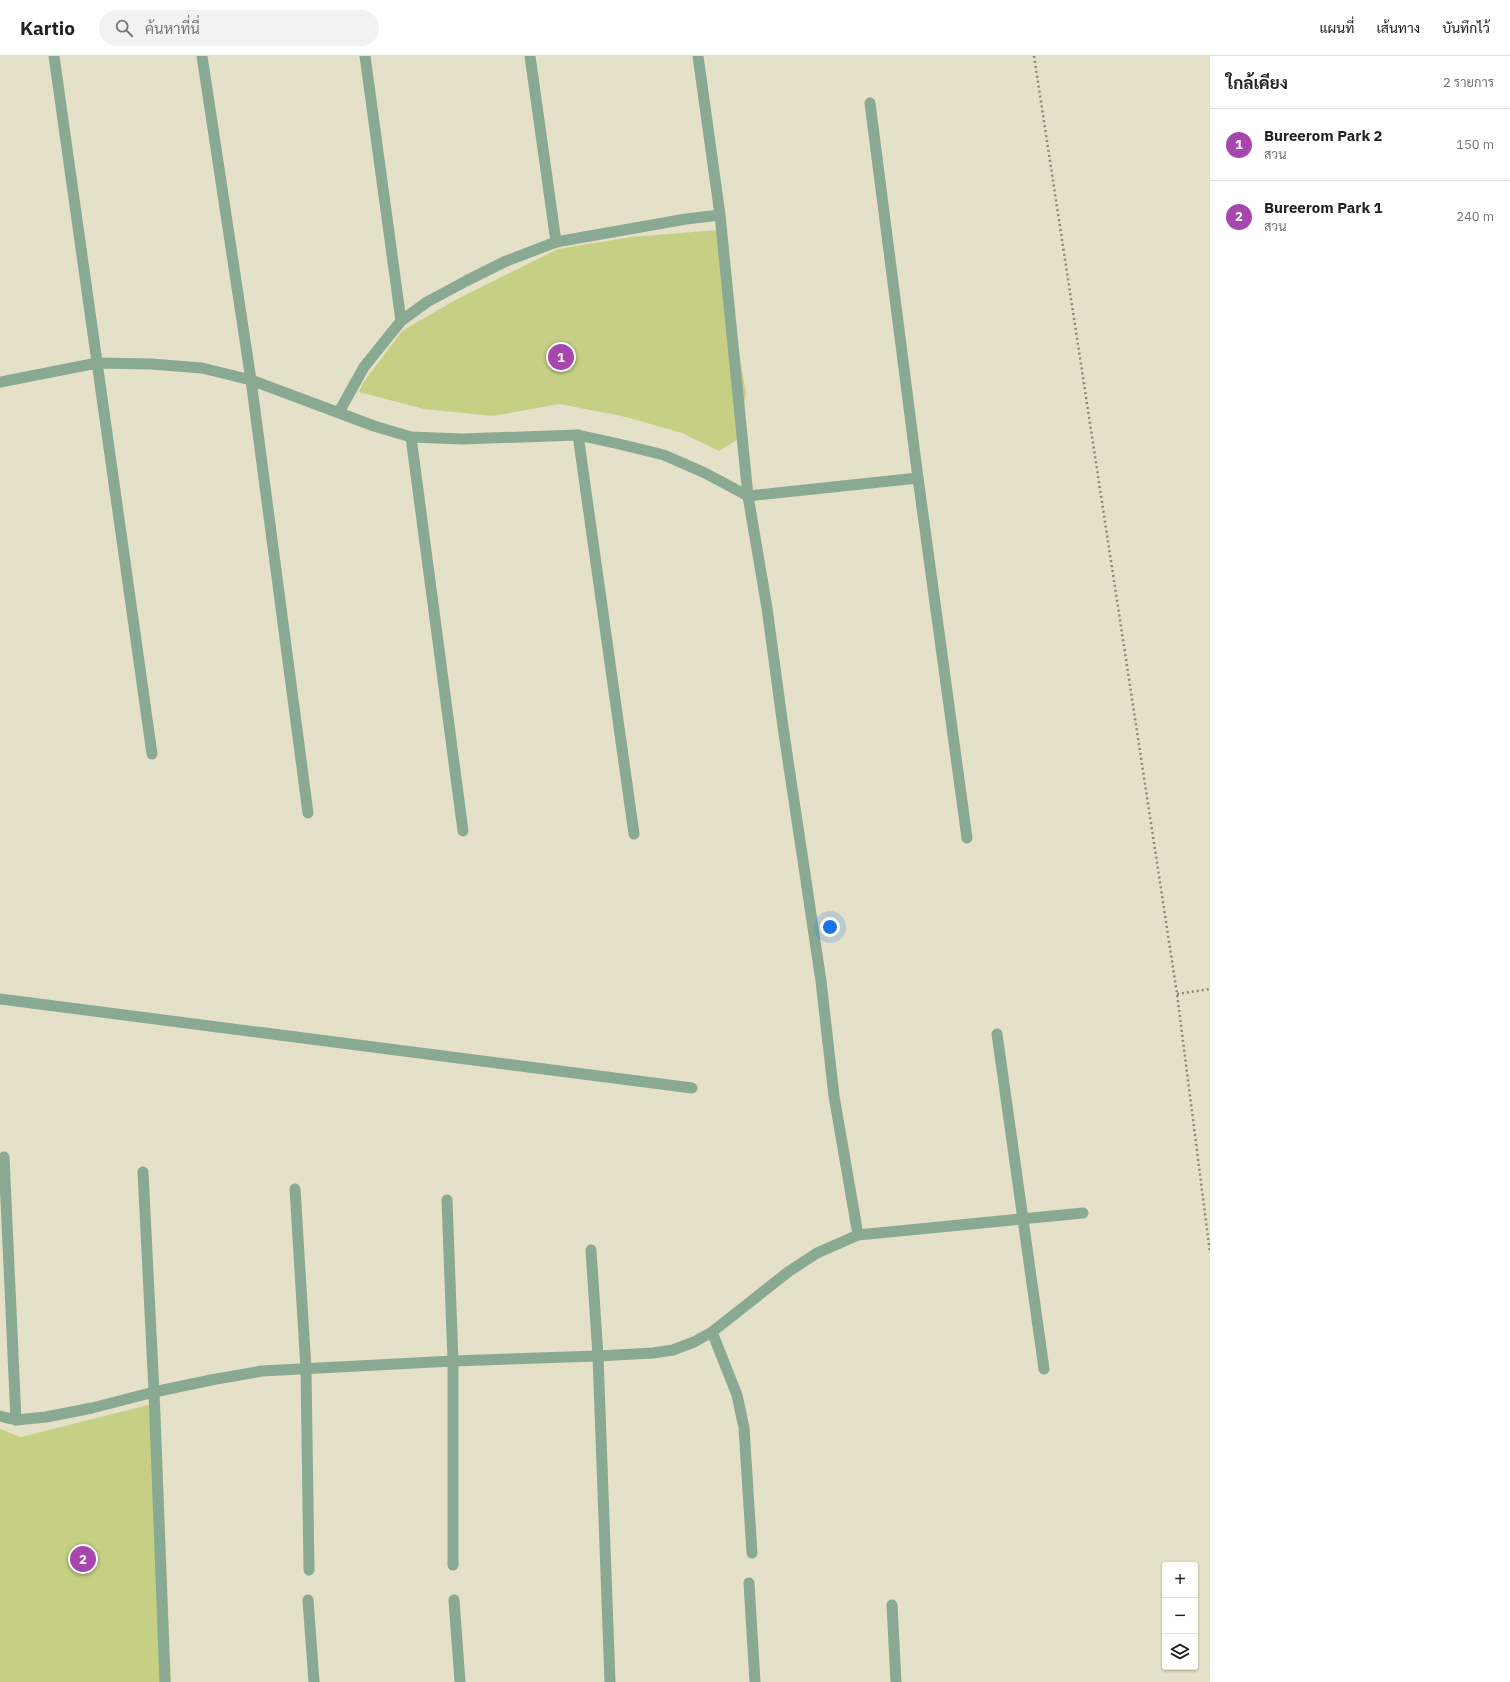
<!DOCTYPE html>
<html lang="th">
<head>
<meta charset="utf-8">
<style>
  body { margin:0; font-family:"IBM Plex Sans",Sarabun,sans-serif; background:#f2f2f2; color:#222 }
  .controls { position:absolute; right:12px; bottom:12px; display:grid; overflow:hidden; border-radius:4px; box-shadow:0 1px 3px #0004 }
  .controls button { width:36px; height:36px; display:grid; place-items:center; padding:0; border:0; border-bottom:1px solid #e0e0e0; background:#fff; color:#222; font:20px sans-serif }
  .you { position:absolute; left:830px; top:871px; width:14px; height:14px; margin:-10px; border:3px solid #fff; border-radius:50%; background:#1a73e8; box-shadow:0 0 0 6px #1a73e833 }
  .badge { display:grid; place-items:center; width:26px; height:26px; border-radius:50%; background:#a746ad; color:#fff; font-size:13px; font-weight:700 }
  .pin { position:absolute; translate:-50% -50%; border:2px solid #fff; box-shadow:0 1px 4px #0006 }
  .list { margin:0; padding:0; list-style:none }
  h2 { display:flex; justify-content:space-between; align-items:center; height:52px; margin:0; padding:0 16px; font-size:17px }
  h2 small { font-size:13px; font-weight:400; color:#767676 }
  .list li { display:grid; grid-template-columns:26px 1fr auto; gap:12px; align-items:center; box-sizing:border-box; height:72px; padding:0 16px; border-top:1px solid #e0e0e0 }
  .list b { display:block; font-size:15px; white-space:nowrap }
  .list p { margin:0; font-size:13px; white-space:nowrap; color:#767676 }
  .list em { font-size:13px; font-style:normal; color:#767676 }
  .icon { flex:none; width:22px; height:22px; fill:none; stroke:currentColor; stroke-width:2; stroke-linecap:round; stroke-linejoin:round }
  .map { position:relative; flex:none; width:1210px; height:1626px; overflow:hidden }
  header { display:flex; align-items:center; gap:24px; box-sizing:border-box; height:56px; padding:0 20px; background:#fff; border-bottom:1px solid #e0e0e0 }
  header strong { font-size:19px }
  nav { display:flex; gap:22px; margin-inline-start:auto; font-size:14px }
  .search { width:280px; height:36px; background:#f2f2f2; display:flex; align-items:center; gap:10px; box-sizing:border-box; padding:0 14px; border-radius:22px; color:#767676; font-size:15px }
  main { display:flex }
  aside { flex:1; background:#fff }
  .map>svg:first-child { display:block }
  .green { fill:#c6d084 }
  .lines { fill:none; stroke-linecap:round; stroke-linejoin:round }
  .path { stroke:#8b8877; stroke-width:2.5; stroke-dasharray:2 3; stroke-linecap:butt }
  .minor { stroke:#8aa993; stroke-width:11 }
</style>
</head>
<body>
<header>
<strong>Kartio</strong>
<div class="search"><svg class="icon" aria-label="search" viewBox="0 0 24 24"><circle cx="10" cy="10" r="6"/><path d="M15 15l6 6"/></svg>ค้นหาที่นี่</div>
<nav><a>แผนที่</a><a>เส้นทาง</a><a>บันทึกไว้</a></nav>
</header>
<main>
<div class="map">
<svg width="1210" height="1626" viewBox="0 0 1210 1626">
  <rect width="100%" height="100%" fill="#e5e0c8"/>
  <!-- green -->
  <g class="green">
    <path d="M718,174L746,337L740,382L719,395L682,377L626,361L560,348L493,360L424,353L359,336L363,327L402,275L459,242L558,193L631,181Z"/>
    <path d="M160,1346L171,1626H0V1373L21,1381Z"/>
  </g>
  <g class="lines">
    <!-- path -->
    <g class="path">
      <path d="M1034,0L1177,938L1210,1197"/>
      <path d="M1177,938L1210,933"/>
    </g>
    <!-- minor -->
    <g class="minor">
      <path d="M54,0L152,698"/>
      <path d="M202,0L251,324L308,757"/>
      <path d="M365,0L401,265"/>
      <path d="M530,0L556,186"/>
      <path d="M698,0L720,159L748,440L918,422"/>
      <path d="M870,47L918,422L967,782"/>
      <path d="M0,326L97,307L151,308L202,312L251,324L374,370L411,381L462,383L578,379L619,388L664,399L705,417L748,440L767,552L783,671L821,925L834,1040L858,1179"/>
      <path d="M339,356L364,311L401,265L427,246L466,225L504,206L556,186L686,163L720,159"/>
      <path d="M578,379L634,778"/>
      <path d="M411,381L463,775"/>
      <path d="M0,943L692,1032"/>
      <path d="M997,978L1044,1313"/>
      <path d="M4,1101L16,1364"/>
      <path d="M143,1116L154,1336L165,1626"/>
      <path d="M295,1133L306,1313L309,1514"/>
      <path d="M447,1144L453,1305V1509"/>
      <path d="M591,1194L598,1300L610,1626"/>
      <path d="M712,1276L737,1339L744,1372L752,1497"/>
      <path d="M0,1360L16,1364L46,1361L92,1352L154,1336L211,1324L262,1315L453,1305L598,1300L653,1297L673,1294L694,1286L712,1276L788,1216L817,1197L858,1179L1083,1157"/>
      <path d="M749,1527L755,1626"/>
      <path d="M308,1544L314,1626"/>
      <path d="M454,1544L460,1626"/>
      <path d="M892,1549L896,1626"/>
    </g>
  </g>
</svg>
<div class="controls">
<button>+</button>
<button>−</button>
<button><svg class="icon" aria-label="layers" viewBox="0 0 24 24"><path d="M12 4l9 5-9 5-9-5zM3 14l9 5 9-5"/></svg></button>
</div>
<div class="you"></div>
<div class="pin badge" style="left:561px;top:301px">1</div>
<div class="pin badge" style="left:83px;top:1503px">2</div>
</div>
<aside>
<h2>ใกล้เคียง<small>2 รายการ</small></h2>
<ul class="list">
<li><span class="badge">1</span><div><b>Bureerom Park 2</b><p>สวน</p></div><em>150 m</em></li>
<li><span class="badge">2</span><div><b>Bureerom Park 1</b><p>สวน</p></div><em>240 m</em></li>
</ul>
</aside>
</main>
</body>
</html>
